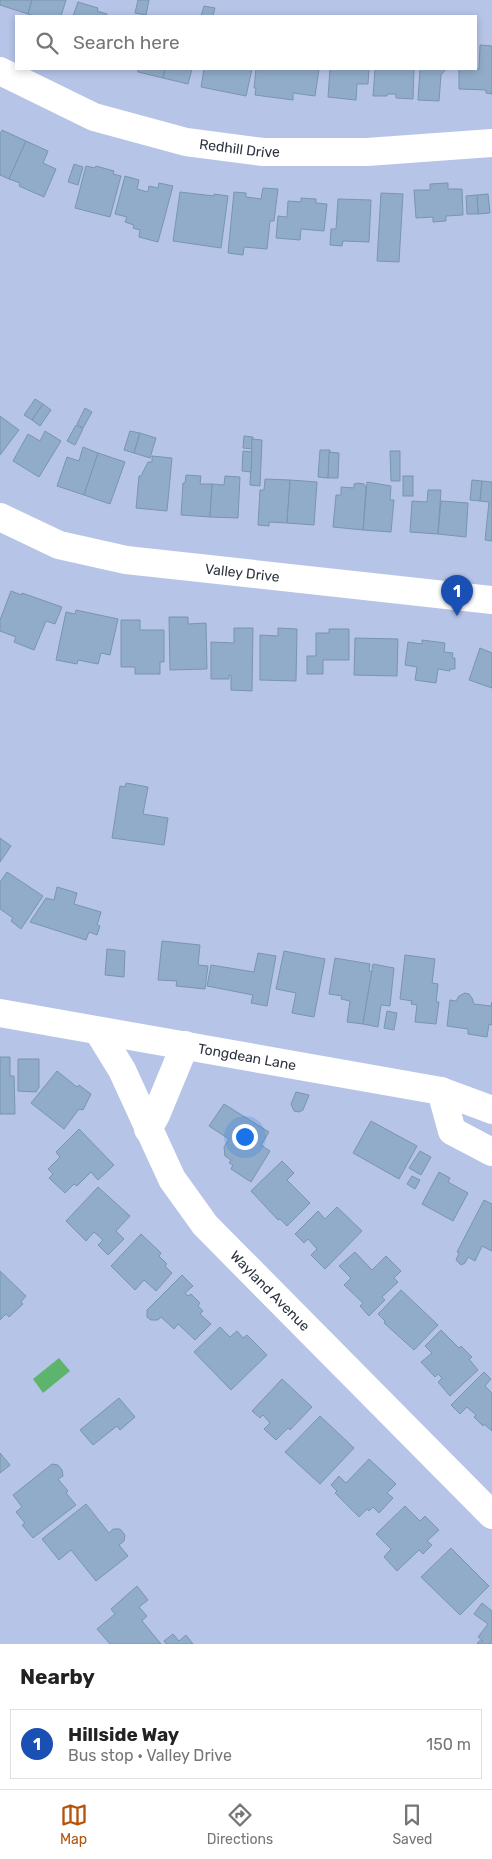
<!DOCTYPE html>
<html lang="en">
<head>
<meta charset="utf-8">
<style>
  body { margin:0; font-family:Rubik,sans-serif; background:#f2f2f2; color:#222 }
  .you { position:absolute; left:244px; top:1136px; width:18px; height:18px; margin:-12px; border:4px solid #fff; border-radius:50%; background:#1a73e8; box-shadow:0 0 0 8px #1a73e833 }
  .badge { display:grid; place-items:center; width:32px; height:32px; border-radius:50%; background:#b45309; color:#fff; font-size:16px; font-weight:700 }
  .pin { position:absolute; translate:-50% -41px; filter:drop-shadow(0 1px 2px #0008) }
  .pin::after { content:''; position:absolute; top:26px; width:18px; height:15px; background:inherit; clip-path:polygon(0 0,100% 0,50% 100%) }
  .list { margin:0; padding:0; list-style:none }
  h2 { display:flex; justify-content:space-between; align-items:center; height:65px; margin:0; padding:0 20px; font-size:21px }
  h2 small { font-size:16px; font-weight:400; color:#767676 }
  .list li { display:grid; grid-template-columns:32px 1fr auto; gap:15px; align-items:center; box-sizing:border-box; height:70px; margin:0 10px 10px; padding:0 10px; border:1px solid #e0e0e0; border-radius:0px }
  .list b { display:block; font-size:19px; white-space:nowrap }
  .list p { margin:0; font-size:16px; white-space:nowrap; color:#767676 }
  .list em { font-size:16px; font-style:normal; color:#767676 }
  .icon { flex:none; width:28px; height:28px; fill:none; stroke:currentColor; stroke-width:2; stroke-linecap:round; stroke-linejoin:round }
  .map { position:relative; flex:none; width:492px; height:1644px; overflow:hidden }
  .search { position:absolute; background:#fff; box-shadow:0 2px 8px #0003; left:15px; right:15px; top:15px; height:55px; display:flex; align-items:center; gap:12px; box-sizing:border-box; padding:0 18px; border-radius:0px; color:#767676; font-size:19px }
  .sheet { height:145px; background:#fff }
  nav { display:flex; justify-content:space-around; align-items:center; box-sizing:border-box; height:70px; border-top:1px solid #e0e0e0; background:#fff; font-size:14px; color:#767676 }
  nav a { display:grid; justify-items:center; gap:2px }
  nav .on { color:#b45309 }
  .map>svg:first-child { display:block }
  .water { fill:#5db56d }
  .building { fill:#90acc8; stroke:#7995b0 }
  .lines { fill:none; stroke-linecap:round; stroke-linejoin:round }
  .minor { stroke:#fff; stroke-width:28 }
  .labels { text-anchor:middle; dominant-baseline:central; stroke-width:4.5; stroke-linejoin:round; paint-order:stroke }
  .street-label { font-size:14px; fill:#2e3341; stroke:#c2d1f4 }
</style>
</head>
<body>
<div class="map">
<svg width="492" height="1644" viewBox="0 0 492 1644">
  <rect width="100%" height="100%" fill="#b6c4e7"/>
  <!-- water -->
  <path class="water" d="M59,1358L70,1371L43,1393L33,1379Z"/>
  <!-- building -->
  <g class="building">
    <path d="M0,0H32L28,14L0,5Z"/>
    <path d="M32,0H66L61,16H33L28,14Z"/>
    <path d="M138,0H149L146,15L135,13Z"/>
    <path d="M78,2L98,8L97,11L107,14V16H73Z"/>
    <path d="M204,6L215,8L213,16H201Z"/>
    <path d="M480,45L492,46V94L486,93V90L459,89V69H479Z"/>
    <path d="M138,69H165L163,78L138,72Z"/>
    <path d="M165,69H192L188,84L163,78Z"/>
    <path d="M204,69H252L246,96L201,87Z"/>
    <path d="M256,69H319L315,96L293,93V100L255,95L256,88H254Z"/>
    <path d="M330,69H369L368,84H357L356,100L328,97Z"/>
    <path d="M375,69H414L413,99L396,98V94H387V96H373Z"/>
    <path d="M420,69H452H446L441,75L439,101L418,100Z"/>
    <path d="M2,130L26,141L9,179L0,175V134Z"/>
    <path d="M26,141L48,151L43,163L56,169L44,197L19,186L20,183L9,179Z"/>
    <path d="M74,164L83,167L78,185L68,182Z"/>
    <path d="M86,166L95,168L96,166L114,171L113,174L121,176L110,217L75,208Z"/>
    <path d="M125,176L139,180L137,189L148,192L149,186L158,188L159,183L173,186L158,242L139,237L140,230L133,228L134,225L125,222L127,217L115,214Z"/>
    <path d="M448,183V189H462L463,215L446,216V221L433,222V217L416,218L414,190H430V184Z"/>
    <path d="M263,188L278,189L274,221H270L267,249L244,247L243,255L228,253L234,192L246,193V197L261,199Z"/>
    <path d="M180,192L214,196V194L228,196L221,248L173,241Z"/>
    <path d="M381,193L403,194L399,262L377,261Z"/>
    <path d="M488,194L490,213L478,214L477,195Z"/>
    <path d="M477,195L478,214H467L466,196Z"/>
    <path d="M301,198L316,199V203L327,204L324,231L301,229L300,240L276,238L278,216L287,217L288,201L301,202Z"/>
    <path d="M338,199L371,200L369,242L343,241L342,246L330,245L331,229H336Z"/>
    <path d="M35,399L43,404L32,420L24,415Z"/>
    <path d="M43,404L51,410L40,426L32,420Z"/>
    <path d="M85,408L92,412L83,428L77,424Z"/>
    <path d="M0,416L19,430L0,455Z"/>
    <path d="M76,425L83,429L75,445L67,441Z"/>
    <path d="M45,431L61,441L39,477L13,461L28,434L40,441Z"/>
    <path d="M130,431L140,433L134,453L124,450Z"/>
    <path d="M140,433L156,438L150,458L134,453Z"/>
    <path d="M244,436L253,437L252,449L243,448Z"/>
    <path d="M252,439L262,440L260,486L250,485Z"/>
    <path d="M83,447L98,453L84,495L57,486L67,457L79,461Z"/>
    <path d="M320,450H330L328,478L318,477Z"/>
    <path d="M243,451L252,452L251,472L242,471Z"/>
    <path d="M390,451H400V481H391Z"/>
    <path d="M329,452L339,453L338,478H328Z"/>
    <path d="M98,453L125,462L110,504L84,495Z"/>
    <path d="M152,456L172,458L167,511L136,508L139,476H141L148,462H152Z"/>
    <path d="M186,475L201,476L200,484H212L210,517L181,515L183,483H185Z"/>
    <path d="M225,476L240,477L238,518L210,517L212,484L224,485Z"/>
    <rect x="403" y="476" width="10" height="20"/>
    <path d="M265,479L290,480L287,523L269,522V526L258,525L260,490H264Z"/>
    <path d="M290,480L317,482L314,525L287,523Z"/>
    <path d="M472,480L482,481L480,501L470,500Z"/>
    <path d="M482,481L492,482V541L485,540L489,502L480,501Z"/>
    <path d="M367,482L391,486L390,500H394L391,532L363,530Z"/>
    <path d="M358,483L364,484L366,488L363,530L333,527L336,495H341V487L354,488V484Z"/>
    <path d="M428,490H441L438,534L410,532L412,501L427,502Z"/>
    <path d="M441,501L468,503L466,537L438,534Z"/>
    <path d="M11,591L22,595V593L62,607L55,624L46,621L34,650L14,642L16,637L0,631V620Z"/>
    <path d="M76,610L118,619L110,655L101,653L98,664L78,660L77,664L56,660L66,612L75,614Z"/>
    <path d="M169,617H188V624L206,623L207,669L170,670Z"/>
    <path d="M121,620H140V630H164V662H160V674H135V667H121Z"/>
    <path d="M234,628H253L252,691L231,690V675H229V679H211V642L234,643Z"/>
    <path d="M278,628L297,629L296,681L260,680V635L278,636Z"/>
    <path d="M329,629H349V660H323V674H307V656H316V633H329Z"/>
    <path d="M355,638L398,639L397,676L354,675Z"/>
    <path d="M422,640L445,643L444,652L453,653L452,658H455V669H450V671L438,669L436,683L415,680L417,667L405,665L408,642L422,644Z"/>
    <path d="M480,648L492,653V688L469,680Z"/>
    <path d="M126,783L148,787L143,814L168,818L164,845L112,838L120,786L125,787Z"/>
    <path d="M0,838L11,846L0,862Z"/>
    <path d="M7,872L43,896L21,929L11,921L13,918L0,909V882Z"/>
    <path d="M57,887L77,893L74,904L101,912L97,925L100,926L97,935L89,932L86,940L30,922L46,898L54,900Z"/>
    <path d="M162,941L200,945L198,965L208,966L205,989L176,986L177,981L158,980Z"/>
    <path d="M107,949L125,951L124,977L105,975Z"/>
    <path d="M284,951L325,959L314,1017L292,1013L296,993L276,989Z"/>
    <path d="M258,953L276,956L267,1006L251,1003L253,995L207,986L211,965L254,972Z"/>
    <path d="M405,955L435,959L432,983L438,984L436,1002H439L436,1024L415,1022L417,1005L411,1004L412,1001L400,999Z"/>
    <path d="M335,958L370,964L369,971L372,972L363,1024L347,1022L350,1001L341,999L342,996L329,994Z"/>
    <path d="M373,964L394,968L390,1006L381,1005L378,1027L363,1024Z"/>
    <path d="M465,993L469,994L472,998L474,1004L491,1006L492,1002V1025L489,1024L487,1037L468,1034V1029L447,1026L450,1000L456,1001L459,996Z"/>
    <path d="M387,1011L397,1013L394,1030L384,1028Z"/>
    <path d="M0,1057H10V1076H14L15,1114H0Z"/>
    <path d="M18,1059H39V1087L36,1092L18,1091Z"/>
    <path d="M57,1071L77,1087L79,1085L91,1094L83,1110L79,1109L64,1129L31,1103Z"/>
    <path d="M296,1092L309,1095L303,1110L299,1112L294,1111L291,1104Z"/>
    <path d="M224,1104L269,1132L261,1145L270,1151L251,1182L231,1169L233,1165L229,1163L231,1160L225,1156L224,1147L229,1139L209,1126Z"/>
    <path d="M371,1121L417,1146L399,1179L353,1153Z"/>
    <path d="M79,1129L114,1165L98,1180L91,1172L77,1186L74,1184L65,1193L49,1178L53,1174L48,1169L60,1157L56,1152Z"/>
    <path d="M420,1151L431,1157L421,1175L409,1168Z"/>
    <path d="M282,1161L294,1173L287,1180L310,1203L287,1226L280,1219L278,1220L251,1191Z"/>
    <path d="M439,1172L450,1178L448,1182L468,1193L453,1221L422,1204Z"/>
    <path d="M412,1176L420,1180L415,1189L407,1184Z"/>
    <path d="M98,1187L130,1216L116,1231L124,1239L108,1255L98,1245L103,1240L94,1232L86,1241L66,1221Z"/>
    <path d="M484,1200L492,1204V1251L482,1246L475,1261L468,1257L465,1263L461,1265L456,1260L459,1253L457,1252Z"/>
    <path d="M337,1207L362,1231L325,1269L311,1255L317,1249L308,1239L304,1243L295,1234L318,1211L325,1219Z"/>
    <path d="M141,1234L161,1253L159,1256L167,1264L165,1266L172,1273L156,1291L144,1280L135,1290L111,1266Z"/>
    <path d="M355,1252L372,1270L386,1256L401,1271L394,1278L398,1282L382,1297L385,1300L369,1316L360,1306L363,1303L344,1285L351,1278L339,1266Z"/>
    <path d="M0,1271L26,1296L21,1302L23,1304L9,1317L6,1314L0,1320Z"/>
    <path d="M182,1275L193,1286L185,1293L188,1296L191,1294L200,1303L198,1306L203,1311L200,1314L211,1324L195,1340L178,1324L174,1329L161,1317L158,1320H151L147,1317V1310Z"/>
    <path d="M401,1290L438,1325L414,1350L384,1323L385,1321L378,1314Z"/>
    <path d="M220,1327L230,1337L237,1331L243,1338L247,1335L267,1355L231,1390L194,1352Z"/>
    <path d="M441,1330L459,1348L461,1346L472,1357L469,1359L478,1370L450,1396L438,1382L442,1378L438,1374L435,1377L421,1362L432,1353L425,1346Z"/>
    <path d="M484,1372L491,1379L485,1386L492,1393V1431L484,1424L483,1426L474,1417L476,1415L467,1407L460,1414L451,1405Z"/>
    <path d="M282,1379L312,1407L290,1430L288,1428L276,1440L264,1429L270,1423L263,1415L260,1418L252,1411Z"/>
    <path d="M119,1398L135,1417L120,1430L117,1426L93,1445L80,1430Z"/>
    <path d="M320,1416L354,1448L320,1484L285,1452Z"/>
    <path d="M0,1453L10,1465L0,1473Z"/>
    <path d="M369,1459L396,1484L387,1493L393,1498L379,1513L373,1507L369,1511L367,1509L359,1517L335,1493L337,1491L331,1485L339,1476L346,1483Z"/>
    <path d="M52,1464L58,1465L62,1470L63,1476L58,1479L68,1491L66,1493L76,1505L33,1538L22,1525L25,1523L16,1512L22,1507L13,1495Z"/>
    <path d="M86,1504L109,1533L113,1529H120L125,1535L124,1541L119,1545L128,1556L96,1581L71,1550L59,1560L42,1539Z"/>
    <path d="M405,1506L420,1521L425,1516L439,1530L427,1541L432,1545L423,1554L419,1550L397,1571L384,1557L391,1549L376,1534Z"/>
    <path d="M451,1548L489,1586L460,1615L421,1577Z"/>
    <path d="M137,1586L148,1600L139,1607L147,1616L142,1621L161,1644H110L97,1629L115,1614L111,1609Z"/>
    <path d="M482,1603L492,1611V1644H477L479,1641H483L478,1637L488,1624L474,1614Z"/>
    <path d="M173,1634L179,1641L186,1635L193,1644H166L164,1641Z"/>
  </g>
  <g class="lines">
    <!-- minor -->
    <g class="minor">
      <path id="s1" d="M0,71L94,117L186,142L263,152H367L492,143"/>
      <path id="s2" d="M0,517L59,545L126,560L492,600"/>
      <path id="s3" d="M0,1013L441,1091L492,1110"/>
      <path id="s4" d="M98,1031L122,1070L172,1179L205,1225L492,1515"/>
      <path d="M441,1091L452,1131L492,1152"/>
      <path d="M148,1129L156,1115L185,1045"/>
    </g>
  </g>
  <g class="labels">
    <!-- street labels -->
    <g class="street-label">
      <text stroke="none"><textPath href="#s1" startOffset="254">Redhill Drive</textPath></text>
      <text stroke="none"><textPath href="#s2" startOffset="251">Valley Drive</textPath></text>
      <text stroke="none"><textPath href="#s3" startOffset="251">Tongdean Lane</textPath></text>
      <text stroke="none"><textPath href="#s4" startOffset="315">Wayland Avenue</textPath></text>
    </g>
  </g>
</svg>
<div class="you"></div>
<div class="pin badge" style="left:457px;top:616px;background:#1a4fb4">1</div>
<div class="search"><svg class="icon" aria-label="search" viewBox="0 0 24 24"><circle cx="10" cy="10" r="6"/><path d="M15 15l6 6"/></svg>Search here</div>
</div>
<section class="sheet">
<h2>Nearby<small></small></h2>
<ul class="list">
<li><span class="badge" style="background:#1a4fb4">1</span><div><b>Hillside Way</b><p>Bus stop · Valley Drive</p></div><em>150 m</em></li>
</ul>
</section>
<nav>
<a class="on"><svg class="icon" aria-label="map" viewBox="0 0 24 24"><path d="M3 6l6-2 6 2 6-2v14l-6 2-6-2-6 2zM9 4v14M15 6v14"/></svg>Map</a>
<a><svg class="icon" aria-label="directions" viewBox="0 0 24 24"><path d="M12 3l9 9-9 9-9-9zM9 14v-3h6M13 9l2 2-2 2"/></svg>Directions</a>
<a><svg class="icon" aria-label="saved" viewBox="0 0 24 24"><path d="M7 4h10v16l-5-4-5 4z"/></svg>Saved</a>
</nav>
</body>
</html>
